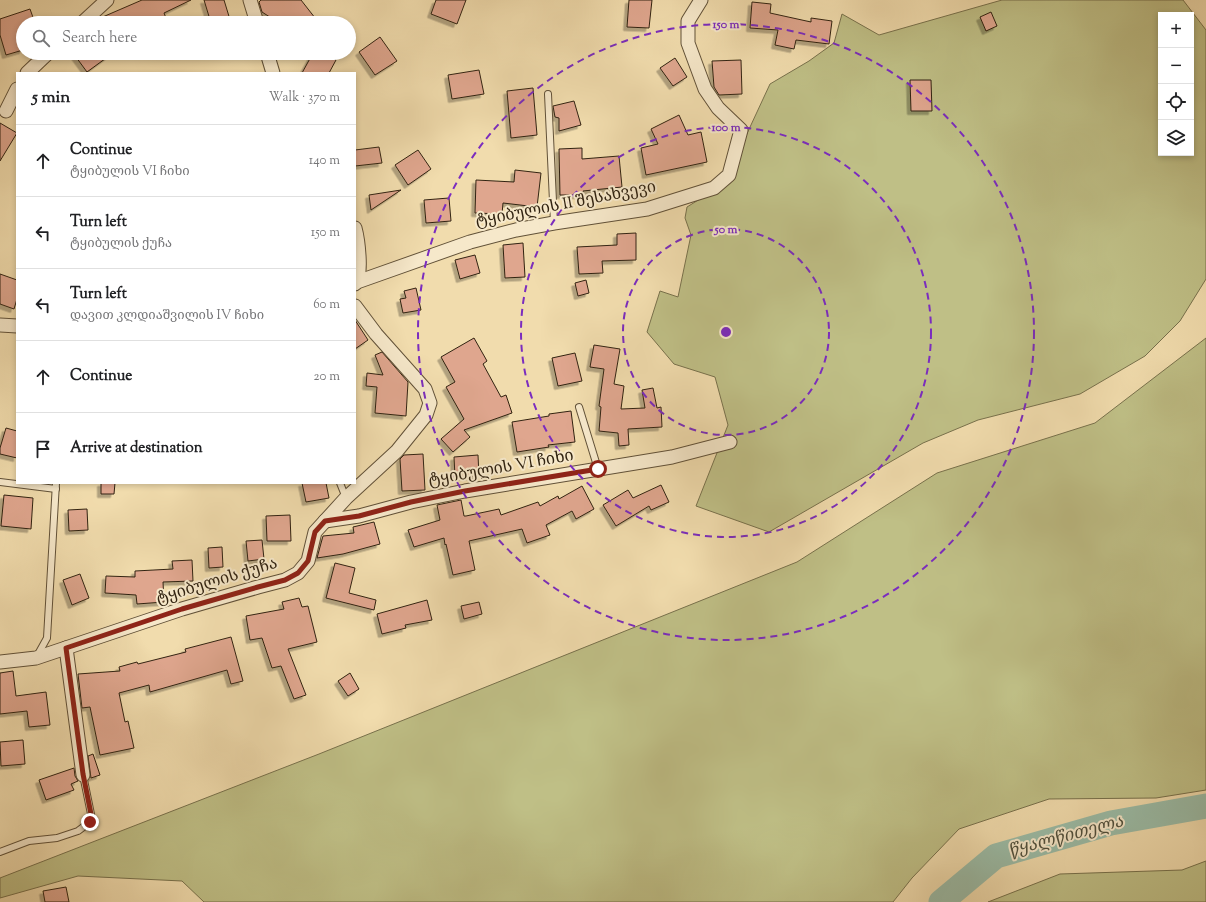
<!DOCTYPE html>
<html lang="en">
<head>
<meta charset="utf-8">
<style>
  body { margin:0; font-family:"Sorts Mill Goudy","Noto Serif Georgian",serif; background:#f6f6f6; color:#202124 }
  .controls { position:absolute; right:12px; top:12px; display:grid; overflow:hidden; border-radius:0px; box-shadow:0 2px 6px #0003 }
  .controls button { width:36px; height:36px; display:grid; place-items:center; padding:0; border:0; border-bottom:1px solid #e0e0e0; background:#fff; color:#202124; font:20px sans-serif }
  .stop { position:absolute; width:12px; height:12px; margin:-9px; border:3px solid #8f2418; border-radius:50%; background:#fff }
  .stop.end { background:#8f2418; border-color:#fff; box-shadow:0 1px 4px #0008 }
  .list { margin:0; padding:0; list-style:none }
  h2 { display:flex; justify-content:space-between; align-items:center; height:52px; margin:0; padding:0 16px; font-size:17px }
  h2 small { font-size:13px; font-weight:400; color:#757577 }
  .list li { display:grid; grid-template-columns:26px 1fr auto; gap:12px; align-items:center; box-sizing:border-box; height:72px; padding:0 16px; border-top:1px solid #e0e0e0 }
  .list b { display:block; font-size:15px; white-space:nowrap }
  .list p { margin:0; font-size:13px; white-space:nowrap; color:#757577 }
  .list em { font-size:13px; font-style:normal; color:#757577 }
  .icon { flex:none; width:22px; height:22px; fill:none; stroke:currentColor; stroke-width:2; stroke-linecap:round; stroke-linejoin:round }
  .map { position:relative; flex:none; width:1206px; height:902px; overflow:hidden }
  .search { position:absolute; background:#fff; box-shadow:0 2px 6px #0003; left:16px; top:16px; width:340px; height:44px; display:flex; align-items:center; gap:10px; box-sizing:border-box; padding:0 14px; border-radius:22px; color:#757577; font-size:15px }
  .panel { position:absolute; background:#fff; box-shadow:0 2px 6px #0003; left:16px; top:72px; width:340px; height:412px; border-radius:0px }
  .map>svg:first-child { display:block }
  .green { fill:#bfbf86; stroke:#78714c; fill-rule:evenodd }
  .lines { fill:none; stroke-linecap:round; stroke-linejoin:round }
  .river { stroke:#9bbca7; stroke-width:25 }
  .building { fill:#dfa68e; stroke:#312311; filter:url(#shadow) }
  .lane-casing { stroke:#615138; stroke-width:8 }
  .street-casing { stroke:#615138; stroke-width:15 }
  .lane { stroke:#f6e8ca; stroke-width:6 }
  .street { stroke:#f6e8ca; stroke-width:13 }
  .route { stroke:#8f2418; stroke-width:5 }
  .ring { fill:none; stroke:#7b2cbf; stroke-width:2; stroke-dasharray:7 5 }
  .labels { text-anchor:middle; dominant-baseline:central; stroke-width:4; stroke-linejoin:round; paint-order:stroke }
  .street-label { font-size:16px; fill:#312311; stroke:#f6e8ca }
  .water-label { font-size:17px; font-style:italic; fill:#51513e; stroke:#f6e8ca }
  .centre { fill:#7b2cbf; stroke:#f6e8ca; stroke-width:2 }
  .ring-label { font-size:12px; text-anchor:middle; font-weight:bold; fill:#7b2cbf; stroke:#f6e8ca; stroke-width:4; stroke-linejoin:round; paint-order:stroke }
</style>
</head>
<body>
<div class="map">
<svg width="1206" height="902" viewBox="0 0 1206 902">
  <defs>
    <filter id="shadow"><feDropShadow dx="-3.5" dy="3.5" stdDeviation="0" flood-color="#0004"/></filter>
  </defs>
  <rect width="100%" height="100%" fill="#f1dcad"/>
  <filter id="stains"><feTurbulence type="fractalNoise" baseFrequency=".005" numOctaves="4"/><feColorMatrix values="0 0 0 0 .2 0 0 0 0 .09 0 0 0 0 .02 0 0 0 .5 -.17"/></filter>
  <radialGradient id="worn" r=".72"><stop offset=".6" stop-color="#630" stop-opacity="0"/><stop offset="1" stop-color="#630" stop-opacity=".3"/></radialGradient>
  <!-- green -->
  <g class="green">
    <path d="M1002,0H1183L1206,30V279L1180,321L1145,356L1080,394L978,420L923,443L769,532L696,506L728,425L715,377L674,364L647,332L660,291L678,297L691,235L685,218L687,207L732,179L744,140L770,84L809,61L834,43L842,14L879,35ZM1161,15H1191V153H1161Z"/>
    <path d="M1206,338V790L1156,798L1049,799L959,829L912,878L893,902H204L182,881L78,876L0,898V878L319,754L797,562L937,473L1095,423Z"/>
    <path d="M1206,861V902H988L1060,874L1182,870Z"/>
  </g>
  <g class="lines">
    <!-- river -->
    <path class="river" d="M941,902L996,856L1111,823L1206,806"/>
  </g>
  <!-- building -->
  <g class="building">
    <path d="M142,0H191L164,13L168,23H94L98,19Z"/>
    <path d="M204,0H224L231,23H211Z"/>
    <path d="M261,0H301L319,23H279L262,12L259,2Z"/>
    <path d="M436,0H466L457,24L431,14Z"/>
    <path d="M629,0H652L649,28L627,27Z"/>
    <path d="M752,2L771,4L770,13L811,22V18L832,21L829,44L796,40L794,49L775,45L778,30L750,28Z"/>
    <path d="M30,9L35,23H23V50L6,55L0,35V19Z"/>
    <path d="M991,12L997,26L986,31L980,17Z"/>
    <path d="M380,37L397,61L375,75L359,52Z"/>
    <path d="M73,53H113L87,72Z"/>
    <path d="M313,53H322L336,60L329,73H302Z"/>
    <path d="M675,58L687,77L673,86L660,68Z"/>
    <path d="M741,60L742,94L719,95L714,87L712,61Z"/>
    <path d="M479,70L484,94L452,99L448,75Z"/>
    <path d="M910,80H931L932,111H911Z"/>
    <path d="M533,88L537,135L511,138L507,91Z"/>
    <path d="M574,101L581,125L559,131V118L555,117L553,106Z"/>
    <path d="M679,115L688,135L701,132L707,162L646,175L641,148L658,144L651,129Z"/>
    <path d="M0,123L17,133L0,161Z"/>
    <path d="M379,147L382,163L355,166V150Z"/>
    <path d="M582,148V159L619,156L622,187L583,191V195H560L559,149Z"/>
    <path d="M418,150L431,169L408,185L395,165Z"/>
    <path d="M515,170L541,173L537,207L503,203L502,214L475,213L476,180L514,182Z"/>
    <path d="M401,190L371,210L369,195Z"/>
    <path d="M449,198L451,221L426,223L424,200Z"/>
    <path d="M636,233V260L602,261L603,273L579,274L577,247L617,245V234Z"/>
    <path d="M523,243L525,277L505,278L503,245Z"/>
    <path d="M475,255L480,273L460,279L455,260Z"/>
    <path d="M0,274L17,280V299L14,309L0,304Z"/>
    <path d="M586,280L589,293L578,296L575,283Z"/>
    <path d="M416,288L421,310L403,313L400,299L406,298L404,291Z"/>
    <path d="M355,320L368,340L355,349Z"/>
    <path d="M474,338L487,361L483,364L501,397L506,395L512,413L464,430L470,437L453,452L441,439L464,419L446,387L455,382L441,357Z"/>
    <path d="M594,345L620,349L614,384L624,386L621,409L645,408L642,390L653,388L657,408L661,407L662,427L628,429L629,445L619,446L618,433L599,431L601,407L599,406L604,369L590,367Z"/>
    <path d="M382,352L408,382L406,416L375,413L377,387L366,386L367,373L383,375L375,355Z"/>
    <path d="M575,353L582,381L558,386L552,358Z"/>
    <path d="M571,411L575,442L548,445L549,447L517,452L512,422L549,416V414Z"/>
    <path d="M6,428L17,431V458L0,454V448Z"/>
    <path d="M423,454L425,490L402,491L400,459L404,455Z"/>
    <path d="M478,455L479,476L455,477L454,457Z"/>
    <path d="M101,483H115L114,494H101Z"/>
    <path d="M302,483H326L329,498L306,502Z"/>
    <path d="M661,485L669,502L651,510L649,506L616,526L603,505L628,490L633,498Z"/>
    <path d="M582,486L594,509L576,519L572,511L546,525L550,535L527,543L522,529L469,541L475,570L453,575L446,544L445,545L444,538L414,547L408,530L440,520L437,505L461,500L464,516H466L499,509L501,515L538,502L540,506L558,496L559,499Z"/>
    <path d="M4,495L33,498L31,529L1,526Z"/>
    <path d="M87,509L88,530L69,531L68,510Z"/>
    <path d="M290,515L291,541H267L266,516Z"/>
    <path d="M374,522L380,544L343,554L317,558L323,536L354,533L353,527Z"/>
    <path d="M262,540L264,559L248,561L246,541Z"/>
    <path d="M222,547L223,567L209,568L208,548Z"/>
    <path d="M192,560L193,581L163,582L164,602L137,604L136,595L105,593L106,576L135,577V571L173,569L172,561Z"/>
    <path d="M335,563L355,568L349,593L376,600L374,610L326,598Z"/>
    <path d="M80,574L89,598L72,605L63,580Z"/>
    <path d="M299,598L302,607L308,606L317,642L288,649L306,695L294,699L281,666L272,668L262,638L250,640L246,616L284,609L282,602Z"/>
    <path d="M427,600L432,620L405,625L406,628L382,634L377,614Z"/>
    <path d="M479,602L482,614L464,619L461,606Z"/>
    <path d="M231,637L243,681L231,684L227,670L150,692L149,685L119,693L125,722L128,721L134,748L100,755L90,707L82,708L78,674L120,671L119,667L137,662L138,664L186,652L185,649Z"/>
    <path d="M13,671L16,696L46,692L50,725L29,727L27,711L0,714V673Z"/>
    <path d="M350,673L359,689L348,696L338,681Z"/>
    <path d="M23,740L25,764L1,766L0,742Z"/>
    <path d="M93,754L100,775L91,778L88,756Z"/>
    <path d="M74,768L75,776L78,781L71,784L74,790L46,800L39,780Z"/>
    <path d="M66,887L69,902H45L43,891Z"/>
  </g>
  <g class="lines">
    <defs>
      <g id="lane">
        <path d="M548,94L554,223"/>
        <path d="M579,407L598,469"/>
        <path d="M0,482L56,489"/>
        <path d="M340,483L346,498"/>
        <path d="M37,656L47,638L56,483"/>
        <path d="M0,852L29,841L57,838L78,831L90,822L91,814L83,775"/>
      </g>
      <g id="street">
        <path d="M250,0L257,23"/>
        <path d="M82,23L107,0"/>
        <path d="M267,53L273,73"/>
        <path d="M27,73L48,53"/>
        <path d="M6,111L17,89"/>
        <path d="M355,228C358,239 363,276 355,284"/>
        <path d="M357,282L470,242L516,230L554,223L647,209L714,188L729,175L741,130L718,108L705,89L688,43V21L701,0"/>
        <path d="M0,325L17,326"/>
        <path d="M325,521L359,516L411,502L465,491L672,457L730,442"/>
        <path d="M66,648L83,775"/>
        <path d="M0,662L36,658L182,609L258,587L285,580L298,573L308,561L315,532L346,498L397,451L426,415L430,403L425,389L376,334L355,306"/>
      </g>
    </defs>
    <!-- lane casing -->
    <use href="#lane" class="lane-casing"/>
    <!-- street casing -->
    <use href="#street" class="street-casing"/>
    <!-- lane -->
    <use href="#lane" class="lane"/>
    <!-- street -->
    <use href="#street" class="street"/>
  </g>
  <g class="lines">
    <!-- route -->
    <path class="route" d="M90,822L91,814L83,774L66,648L182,609L258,587L285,580L298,573L308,561L315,532L325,521L359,516L411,502L465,491L598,469"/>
  </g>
  <!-- distance rings -->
  <g class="ring">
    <circle cx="726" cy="332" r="103"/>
    <circle cx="726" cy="332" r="205"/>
    <circle cx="726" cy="332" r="308"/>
  </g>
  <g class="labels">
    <!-- street labels -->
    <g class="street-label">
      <text transform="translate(566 205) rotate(-11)">ტყიბულის II შესახვევი</text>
      <text transform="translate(501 469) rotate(-10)">ტყიბულის VI ჩიხი</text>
      <text transform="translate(217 582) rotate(-17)">ტყიბულის ქუჩა</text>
    </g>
    <!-- water labels -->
    <g class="water-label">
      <text transform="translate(1066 837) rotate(-15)">წყალწითელა</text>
    </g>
  </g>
  <circle cx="726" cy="332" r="6" class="centre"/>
  <g class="ring-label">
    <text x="726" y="28">150 m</text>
    <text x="726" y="131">100 m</text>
    <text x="726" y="233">50 m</text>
  </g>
  <rect width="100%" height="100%" filter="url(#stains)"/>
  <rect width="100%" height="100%" fill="url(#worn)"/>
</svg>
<div class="controls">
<button>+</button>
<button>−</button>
<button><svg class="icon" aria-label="locate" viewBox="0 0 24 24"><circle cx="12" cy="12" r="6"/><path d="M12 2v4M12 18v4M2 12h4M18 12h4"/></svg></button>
<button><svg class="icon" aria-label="layers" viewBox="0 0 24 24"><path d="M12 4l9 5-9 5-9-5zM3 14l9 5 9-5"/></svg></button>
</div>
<div class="stop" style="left:598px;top:469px"></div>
<div class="stop end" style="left:90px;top:822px"></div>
<div class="search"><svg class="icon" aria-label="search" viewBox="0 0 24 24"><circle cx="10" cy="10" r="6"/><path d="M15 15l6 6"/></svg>Search here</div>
<section class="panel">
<h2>5 min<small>Walk · 370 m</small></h2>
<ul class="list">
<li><svg class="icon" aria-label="ahead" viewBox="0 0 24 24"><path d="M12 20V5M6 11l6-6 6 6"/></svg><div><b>Continue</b><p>ტყიბულის VI ჩიხი</p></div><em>140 m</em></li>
<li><svg class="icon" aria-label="left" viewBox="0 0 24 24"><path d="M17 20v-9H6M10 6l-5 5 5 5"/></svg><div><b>Turn left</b><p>ტყიბულის ქუჩა</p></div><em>150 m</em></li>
<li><svg class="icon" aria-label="left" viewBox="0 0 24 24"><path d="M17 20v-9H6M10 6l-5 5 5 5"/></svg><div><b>Turn left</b><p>დავით კლდიაშვილის IV ჩიხი</p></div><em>60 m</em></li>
<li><svg class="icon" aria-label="ahead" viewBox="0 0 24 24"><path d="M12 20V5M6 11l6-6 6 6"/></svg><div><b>Continue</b></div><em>20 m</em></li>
<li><svg class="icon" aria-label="arrive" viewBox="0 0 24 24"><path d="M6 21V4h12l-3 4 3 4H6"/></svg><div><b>Arrive at destination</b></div></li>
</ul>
</section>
</div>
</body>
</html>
